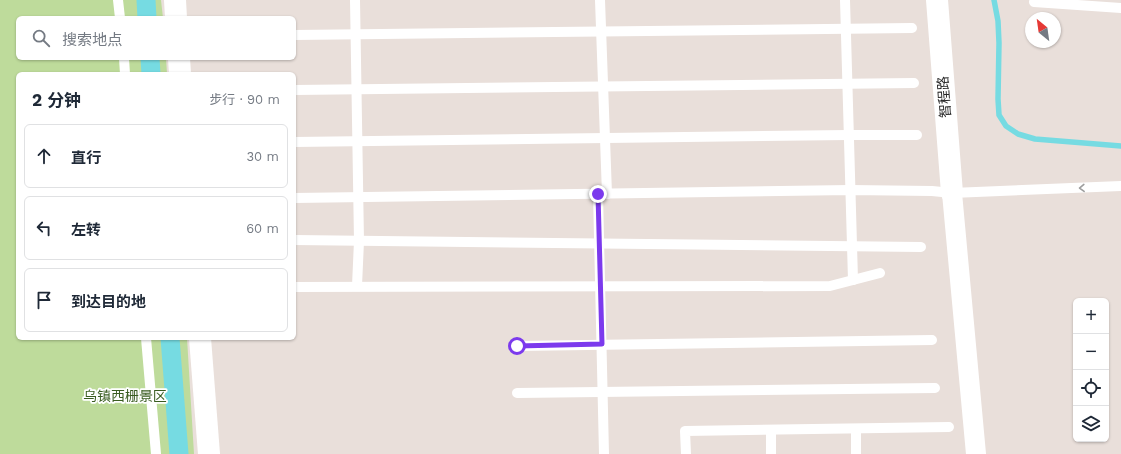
<!DOCTYPE html>
<html lang="zh">
<head>
<meta charset="utf-8">
<style>
  body { margin:0; font-family:"Work Sans","Noto Sans SC",sans-serif; background:#f6f6f7; color:#1f2937 }
  .controls { position:absolute; right:12px; bottom:12px; display:grid; overflow:hidden; border-radius:6px; box-shadow:0 1px 3px #0004 }
  .controls button { width:36px; height:36px; display:grid; place-items:center; padding:0; border:0; border-bottom:1px solid #e0e1e3; background:#fff; color:#1f2937; font:20px sans-serif }
  .compass { position:absolute; left:1025px; top:12px; width:36px; height:36px; border-radius:50%; background:#fff; box-shadow:0 1px 3px #0004; rotate:331deg }
  .stop { position:absolute; width:12px; height:12px; margin:-9px; border:3px solid #7c3aed; border-radius:50%; background:#fff }
  .stop.end { background:#7c3aed; border-color:#fff; box-shadow:0 1px 4px #0008 }
  .list { margin:0; padding:0; list-style:none }
  h2 { display:flex; justify-content:space-between; align-items:center; height:52px; margin:0; padding:0 16px; font-size:17px }
  h2 small { font-size:13px; font-weight:400; color:#747a83 }
  .list li { display:grid; grid-template-columns:26px 1fr auto; gap:12px; align-items:center; box-sizing:border-box; height:64px; margin:0 8px 8px; padding:0 8px; border:1px solid #e0e1e3; border-radius:6px }
  .list b { display:block; font-size:15px; white-space:nowrap }
  .list em { font-size:13px; font-style:normal; color:#747a83 }
  .icon { flex:none; width:22px; height:22px; fill:none; stroke:currentColor; stroke-width:2; stroke-linecap:round; stroke-linejoin:round }
  .map { position:relative; flex:none; width:1121px; height:454px; overflow:hidden }
  .search { position:absolute; background:#fff; box-shadow:0 1px 3px #0004; left:16px; top:16px; width:280px; height:44px; display:flex; align-items:center; gap:10px; box-sizing:border-box; padding:0 14px; border-radius:6px; color:#747a83; font-size:15px }
  .panel { position:absolute; background:#fff; box-shadow:0 1px 3px #0004; left:16px; top:72px; width:280px; height:268px; border-radius:6px }
  .map>svg:first-child { display:block }
  .green { fill:#bedb9b }
  .lines { fill:none; stroke-linecap:round; stroke-linejoin:round }
  .stream { stroke:#76dbe2; stroke-width:5.5 }
  .canal { stroke:#76dbe2; stroke-width:19 }
  .lane { stroke:#fff; stroke-width:10 }
  .street { stroke:#fff; stroke-width:20 }
  .secondary { stroke:#fff; stroke-width:22 }
  .oneway { stroke:#9e9e9e }
  .route { stroke:#7c3aed; stroke-width:5 }
  .labels { text-anchor:middle; dominant-baseline:central; stroke-width:3.5; stroke-linejoin:round; paint-order:stroke }
  .street-label { font-size:14px; fill:#272727; stroke:#fff }
  .park-label { font-size:14px; fill:#395c20; stroke:#fff }
</style>
</head>
<body>
<div class="map">
<svg width="1121" height="454" viewBox="0 0 1121 454">
  <rect width="100%" height="100%" fill="#e9dfda"/>
  <!-- green -->
  <path class="green" d="M0,0H161L163,18H18V58H166L167,74H18V338H187L194,454H0Z"/>
  <g class="lines">
    <!-- stream -->
    <path class="stream" d="M994,0L998,21L999,43L998,99L999,115L1006,126L1018,134L1035,139L1121,146"/>
    <!-- canal -->
    <g class="canal">
      <path d="M146,0L147,18"/>
      <path d="M150,58L151,74"/>
      <path d="M170,338L179,454"/>
    </g>
    <!-- lane -->
    <g class="lane">
      <path d="M118,0L120,18"/>
      <path d="M355,0L359,241L357,286"/>
      <path d="M600,0L607,194"/>
      <path d="M845,0L853,280"/>
      <path d="M1034,2L1121,8"/>
      <path d="M294,35L912,28"/>
      <path d="M124,58L125,74"/>
      <path d="M294,90L914,83"/>
      <path d="M294,142L849,135H917"/>
      <path d="M598,194L604,454"/>
      <path d="M294,198L850,190L932,191L952,193L1121,186"/>
      <path d="M294,240L921,247"/>
      <path d="M294,287L830,286L880,273"/>
      <path d="M146,338L156,454"/>
      <path d="M517,346L932,340"/>
      <path d="M517,393L935,388"/>
      <path d="M856,429V454"/>
      <path d="M771,430V454"/>
      <path d="M686,454L685,431L949,427"/>
    </g>
    <!-- street -->
    <path class="street" d="M952,193L976,454"/>
    <!-- secondary -->
    <g class="secondary">
      <path d="M175,0L176,18"/>
      <path d="M937,0L952,193"/>
      <path d="M179,58L180,74"/>
      <path d="M200,338L209,454"/>
    </g>
  </g>
  <!-- one-way arrows -->
  <defs><path id="oneway-chevron" d="M-2-3.5L2.5 0L-2 3.5" fill="none" stroke-width="1.6" stroke-linecap="round" stroke-linejoin="round"/></defs>
  <use class="oneway" href="#oneway-chevron" transform="translate(1082 188) rotate(178)"/>
  <g class="lines">
    <!-- route -->
    <path class="route" d="M517,346L602,344L598,194"/>
  </g>
  <g class="labels">
    <!-- street labels -->
    <g class="street-label">
      <text transform="translate(944 97) rotate(-94)">智程路</text>
    </g>
    <!-- park labels -->
    <g class="park-label">
      <text x="125" y="396">乌镇西栅景区</text>
    </g>
  </g>
</svg>
<div class="controls">
<button>+</button>
<button>−</button>
<button><svg class="icon" aria-label="locate" viewBox="0 0 24 24"><circle cx="12" cy="12" r="6"/><path d="M12 2v4M12 18v4M2 12h4M18 12h4"/></svg></button>
<button><svg class="icon" aria-label="layers" viewBox="0 0 24 24"><path d="M12 4l9 5-9 5-9-5zM3 14l9 5 9-5"/></svg></button>
</div>
<svg class="compass" viewBox="-18 -18 36 36"><path d="M0-13l5 13h-10z" fill="#e53935"/><path d="M0 13l5-13h-10z" fill="#747a83"/></svg>
<div class="stop" style="left:517px;top:346px"></div>
<div class="stop end" style="left:598px;top:194px"></div>
<div class="search"><svg class="icon" aria-label="search" viewBox="0 0 24 24"><circle cx="10" cy="10" r="6"/><path d="M15 15l6 6"/></svg>搜索地点</div>
<section class="panel">
<h2>2 分钟<small>步行 · 90 m</small></h2>
<ul class="list">
<li><svg class="icon" aria-label="ahead" viewBox="0 0 24 24"><path d="M12 20V5M6 11l6-6 6 6"/></svg><div><b>直行</b></div><em>30 m</em></li>
<li><svg class="icon" aria-label="left" viewBox="0 0 24 24"><path d="M17 20v-9H6M10 6l-5 5 5 5"/></svg><div><b>左转</b></div><em>60 m</em></li>
<li><svg class="icon" aria-label="arrive" viewBox="0 0 24 24"><path d="M6 21V4h12l-3 4 3 4H6"/></svg><div><b>到达目的地</b></div></li>
</ul>
</section>
</div>
</body>
</html>
